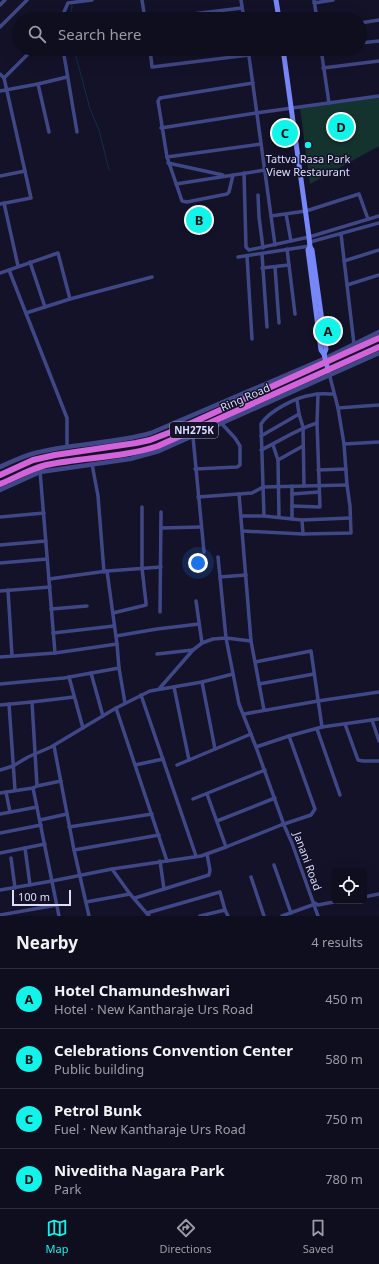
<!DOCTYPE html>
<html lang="en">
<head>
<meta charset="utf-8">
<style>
  body { margin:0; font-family:"Noto Sans",sans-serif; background:#171728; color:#f1f3f6 }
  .controls { position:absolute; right:12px; bottom:12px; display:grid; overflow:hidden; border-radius:6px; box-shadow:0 4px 16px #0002 }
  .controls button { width:36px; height:36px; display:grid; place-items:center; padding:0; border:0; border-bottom:1px solid #2e2e3d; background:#0e0e1f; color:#f1f3f6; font:20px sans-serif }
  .scale { position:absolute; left:12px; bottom:10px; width:59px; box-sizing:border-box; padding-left:4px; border:2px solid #dcddfd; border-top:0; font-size:11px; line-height:14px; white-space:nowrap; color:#dcddfd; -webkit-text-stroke:3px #131229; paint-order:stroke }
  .you { position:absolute; left:198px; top:563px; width:14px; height:14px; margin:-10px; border:3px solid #fff; border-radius:50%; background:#1a73e8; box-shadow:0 0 0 6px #1a73e833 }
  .badge { display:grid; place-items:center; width:26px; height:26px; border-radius:50%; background:#12f3ea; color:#111; font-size:13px; font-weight:700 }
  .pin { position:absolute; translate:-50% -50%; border:2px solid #fff; box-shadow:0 1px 4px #0006 }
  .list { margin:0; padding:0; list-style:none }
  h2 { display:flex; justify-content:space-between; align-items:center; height:52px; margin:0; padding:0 16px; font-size:17px }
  h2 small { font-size:13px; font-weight:400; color:#9b9ca4 }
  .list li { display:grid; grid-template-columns:26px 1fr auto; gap:12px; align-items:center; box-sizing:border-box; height:60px; padding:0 16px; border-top:1px solid #2e2e3d }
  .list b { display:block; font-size:15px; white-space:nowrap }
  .list p { margin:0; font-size:13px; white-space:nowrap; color:#9b9ca4 }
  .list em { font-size:13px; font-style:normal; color:#9b9ca4 }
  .icon { flex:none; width:22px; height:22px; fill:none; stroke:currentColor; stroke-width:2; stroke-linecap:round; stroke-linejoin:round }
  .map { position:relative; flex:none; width:379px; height:916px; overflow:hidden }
  .search { position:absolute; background:#0e0e1f; box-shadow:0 4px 16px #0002; left:12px; right:12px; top:12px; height:44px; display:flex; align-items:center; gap:10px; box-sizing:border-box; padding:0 14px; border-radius:22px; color:#9b9ca4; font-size:15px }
  .sheet { height:292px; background:#0e0e1f }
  nav { display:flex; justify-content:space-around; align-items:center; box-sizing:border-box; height:56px; border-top:1px solid #2e2e3d; background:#0e0e1f; font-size:11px; color:#9b9ca4 }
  nav a { display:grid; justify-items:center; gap:2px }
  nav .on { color:#12f3ea }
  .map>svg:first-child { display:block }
  .green { fill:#15332e }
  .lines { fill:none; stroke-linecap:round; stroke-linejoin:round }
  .stream { stroke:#102e4b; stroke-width:1 }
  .minor { stroke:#404786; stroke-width:3.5 }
  .tertiary { stroke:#404786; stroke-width:4.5 }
  .secondary { stroke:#7887f8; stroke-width:5 }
  .trunk { stroke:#d263da; stroke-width:6 }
  .poi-dot { fill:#12f3ea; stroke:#131229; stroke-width:1.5 }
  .labels { text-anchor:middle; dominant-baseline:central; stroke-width:3; stroke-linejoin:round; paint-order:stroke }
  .shield { fill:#131229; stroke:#a0a0bd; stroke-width:1 }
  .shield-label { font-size:10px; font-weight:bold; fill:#dcddfd }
  .poi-label { font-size:11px; fill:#dcddfd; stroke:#131229 }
  .street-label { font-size:11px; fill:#dcddfd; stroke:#131229 }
</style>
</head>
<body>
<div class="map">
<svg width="379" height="916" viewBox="0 0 379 916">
  <rect width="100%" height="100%" fill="#131229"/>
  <!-- green -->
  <path class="green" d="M379,97V146L310,184L300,108Z"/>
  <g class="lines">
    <!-- stream -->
    <g class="stream">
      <path d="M71,19L72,5"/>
      <path d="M74,49L90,109L99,130L109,170"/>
    </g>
    <!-- minor -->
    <g class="minor">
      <path d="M142,0L145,19"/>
      <path d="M241,0L244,19"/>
      <path d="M314,0L317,19"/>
      <path d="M314,3L333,0"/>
      <path d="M0,5L5,0"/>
      <path d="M61,19L68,3L92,0"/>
      <path d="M151,19L242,8"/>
      <path d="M360,23L379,20"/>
      <path d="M0,27L27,0"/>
      <path d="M360,43L379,41"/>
      <path d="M63,49L77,132"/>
      <path d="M150,49L152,67L249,55"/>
      <path d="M248,49L275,245"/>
      <path d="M321,49L329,103"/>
      <path d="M323,68L379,61"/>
      <path d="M0,74L4,78L31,198L0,204"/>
      <path d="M4,78L33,49"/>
      <path d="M38,84L49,132"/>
      <path d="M0,91L38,84L67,77"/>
      <path d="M161,128L256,113L379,96"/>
      <path d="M167,157L261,144"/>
      <path d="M168,163L223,175"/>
      <path d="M244,173L246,247L249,250L309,237L379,216"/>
      <path d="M233,175L229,192L227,194L187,202L182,201L167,157L158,101L160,98L253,83"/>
      <path d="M0,176L25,171"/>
      <path d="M176,184L265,170"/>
      <path d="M258,195L259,217L263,248"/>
      <path d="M4,203L18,266"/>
      <path d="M286,214L291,241"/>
      <path d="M271,216L306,211L359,194L368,219"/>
      <path d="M341,234L354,344"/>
      <path d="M310,242L379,223"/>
      <path d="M287,249L295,314"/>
      <path d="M262,254L267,327"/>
      <path d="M247,256L252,339"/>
      <path d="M238,257L310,246"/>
      <path d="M344,261L379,250"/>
      <path d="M30,262L45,307"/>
      <path d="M275,267L279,323"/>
      <path d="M262,268L289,265"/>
      <path d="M9,270L67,418V447"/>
      <path d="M0,273L58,253L70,299"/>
      <path d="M347,285L379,275"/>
      <path d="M26,313L70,299L152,277"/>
      <path d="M329,373L338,408L379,405"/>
      <path d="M297,400L299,414L303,427L304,486"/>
      <path d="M261,436L299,414"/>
      <path d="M193,437L204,552"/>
      <path d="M344,444L379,442"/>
      <path d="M273,445L278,460L279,517"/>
      <path d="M261,450C280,441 297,429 317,423"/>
      <path d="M278,460L303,446"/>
      <path d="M92,464L98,496L104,572"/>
      <path d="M195,469L237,467L240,465V446L235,438L222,424"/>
      <path d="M318,470L346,469"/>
      <path d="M40,471L55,653"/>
      <path d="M239,494L251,641L264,710"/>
      <path d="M292,494L319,492"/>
      <path d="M198,497L252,493L263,487L347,485"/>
      <path d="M292,506L320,507L317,423L318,394"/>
      <path d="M242,516H264L302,520L350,518"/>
      <path d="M264,516L261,424C269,411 296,397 312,395C319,393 327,394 334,394"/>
      <path d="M0,517L44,513"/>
      <path d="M292,519V486"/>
      <path d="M302,520L303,534"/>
      <path d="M161,528L201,527"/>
      <path d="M243,531L303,534L351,533L350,506L347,485L344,444L338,408"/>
      <path d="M0,545L46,541"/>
      <path d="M218,557L220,577"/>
      <path d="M0,563L47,559"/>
      <path d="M107,571L117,644L119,668"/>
      <path d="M246,575L220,577L226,638L239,704L256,747L284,825L292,843L313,902L318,905L339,901"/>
      <path d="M49,579L107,571L161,567"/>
      <path d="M8,590L12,656"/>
      <path d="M0,591L50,587"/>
      <path d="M196,601L202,643"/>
      <path d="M51,609L87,606"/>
      <path d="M160,612L161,512"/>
      <path d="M113,613L146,605V603L142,568V507"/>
      <path d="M53,633L114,626"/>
      <path d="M116,636L157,629L199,624"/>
      <path d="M157,654L193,650"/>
      <path d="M0,657L55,653L117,644"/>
      <path d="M255,662L311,651L322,727"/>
      <path d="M91,673L103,716"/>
      <path d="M69,677L83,728"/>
      <path d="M202,682L215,749"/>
      <path d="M0,684L64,678L119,668L125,703"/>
      <path d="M259,684L314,674"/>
      <path d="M174,687L189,760"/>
      <path d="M159,689L193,650L202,643L213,639L226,638L251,641"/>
      <path d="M141,695L196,856"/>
      <path d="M32,702L74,697"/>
      <path d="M9,704L15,790"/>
      <path d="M0,705L32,702L37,786"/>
      <path d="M116,708L167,861"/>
      <path d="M244,714L318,701L379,692"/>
      <path d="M372,720L379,741"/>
      <path d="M345,724L358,760L363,761H379"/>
      <path d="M317,729L340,795"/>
      <path d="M54,746L74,850L89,916"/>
      <path d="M256,747L289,736L322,727L379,719"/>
      <path d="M135,765L163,759"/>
      <path d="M177,765L251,734"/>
      <path d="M0,770L13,766L28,757L51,747L116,708L150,691L202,682L233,674"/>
      <path d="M33,788L59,916"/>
      <path d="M6,792L10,812"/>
      <path d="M0,793L33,788L37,786L61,781"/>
      <path d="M207,794L226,847"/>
      <path d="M193,799L265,770"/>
      <path d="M0,814L37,807"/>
      <path d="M40,820L67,814"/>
      <path d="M217,821L275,798"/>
      <path d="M69,827L152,814"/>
      <path d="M0,833L41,825"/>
      <path d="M25,848L30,885"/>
      <path d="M74,850L159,835"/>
      <path d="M0,853L45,844"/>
      <path d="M11,858L15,888"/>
      <path d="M160,861L164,889"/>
      <path d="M274,865L291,913"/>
      <path d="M112,869L130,894L149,916"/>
      <path d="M251,877L264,916"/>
      <path d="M0,890L52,881L112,869L201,856L226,847L281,825L311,815L315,809L289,736"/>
      <path d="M364,897L379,894"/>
      <path d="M135,898L209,875L210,870L207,854"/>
      <path d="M86,902L130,894"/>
      <path d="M314,905L318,916"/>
      <path d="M147,913L220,892L225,910"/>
      <path d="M0,915L57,905"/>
      <path d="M200,916L225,910L228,916"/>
      <path d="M282,916L315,904"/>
    </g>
    <!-- tertiary -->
    <g class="tertiary">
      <path d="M0,467C11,462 23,456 35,453C73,443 113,444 151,433L326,358L379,332"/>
      <path d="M0,490L40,472L130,459L159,451L379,353"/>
    </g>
    <!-- secondary -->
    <g class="secondary">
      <path d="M276,0L279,19"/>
      <path d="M283,49L309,237L310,247L308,250L321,350L324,354L328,370"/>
      <path d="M310,247L312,250L326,349L324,354"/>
    </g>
    <!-- trunk -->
    <g class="trunk">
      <path d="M0,475L33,460L55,455L136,443L150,440L176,430L379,338"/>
      <path d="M0,484C15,478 30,469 46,465C83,457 122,458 158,446L379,347"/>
    </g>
  </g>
  <!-- markers -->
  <circle class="poi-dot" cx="308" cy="145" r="4"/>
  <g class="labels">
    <!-- shield labels -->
    <rect class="shield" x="170" y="422" width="48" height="16" rx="3"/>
    <g class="shield-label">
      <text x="194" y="430">NH275K</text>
    </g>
    <!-- poi labels -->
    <g class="poi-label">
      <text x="308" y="158">Tattva Rasa Park<tspan x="308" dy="13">View Restaurant</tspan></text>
    </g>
    <!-- street labels -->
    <g class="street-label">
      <text transform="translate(245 397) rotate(-24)">Ring Road</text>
      <text transform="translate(308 861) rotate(70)">Janani Road</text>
    </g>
  </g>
</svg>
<div class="controls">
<button><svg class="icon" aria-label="locate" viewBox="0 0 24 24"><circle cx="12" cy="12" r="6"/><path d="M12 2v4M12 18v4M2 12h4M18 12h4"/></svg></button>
</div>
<div class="scale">100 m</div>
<div class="you"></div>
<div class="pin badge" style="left:328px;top:331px">A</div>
<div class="pin badge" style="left:199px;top:220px">B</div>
<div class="pin badge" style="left:285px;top:133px">C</div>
<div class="pin badge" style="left:341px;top:127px">D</div>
<div class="search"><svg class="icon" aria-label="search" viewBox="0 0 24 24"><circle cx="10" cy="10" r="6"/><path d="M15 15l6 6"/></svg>Search here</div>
</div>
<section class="sheet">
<h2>Nearby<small>4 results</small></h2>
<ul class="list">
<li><span class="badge">A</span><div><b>Hotel Chamundeshwari</b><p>Hotel · New Kantharaje Urs Road</p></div><em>450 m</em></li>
<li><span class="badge">B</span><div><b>Celebrations Convention Center</b><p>Public building</p></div><em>580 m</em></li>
<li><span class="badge">C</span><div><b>Petrol Bunk</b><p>Fuel · New Kantharaje Urs Road</p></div><em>750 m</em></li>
<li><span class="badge">D</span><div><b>Niveditha Nagara Park</b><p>Park</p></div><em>780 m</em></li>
</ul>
</section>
<nav>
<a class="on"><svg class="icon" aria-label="map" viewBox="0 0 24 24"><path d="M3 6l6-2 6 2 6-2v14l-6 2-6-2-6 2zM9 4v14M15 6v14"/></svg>Map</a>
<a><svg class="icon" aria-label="directions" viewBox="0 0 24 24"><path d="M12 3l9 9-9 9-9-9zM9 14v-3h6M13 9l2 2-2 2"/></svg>Directions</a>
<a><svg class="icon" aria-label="saved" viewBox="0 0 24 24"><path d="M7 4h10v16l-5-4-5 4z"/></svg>Saved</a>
</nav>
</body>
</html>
